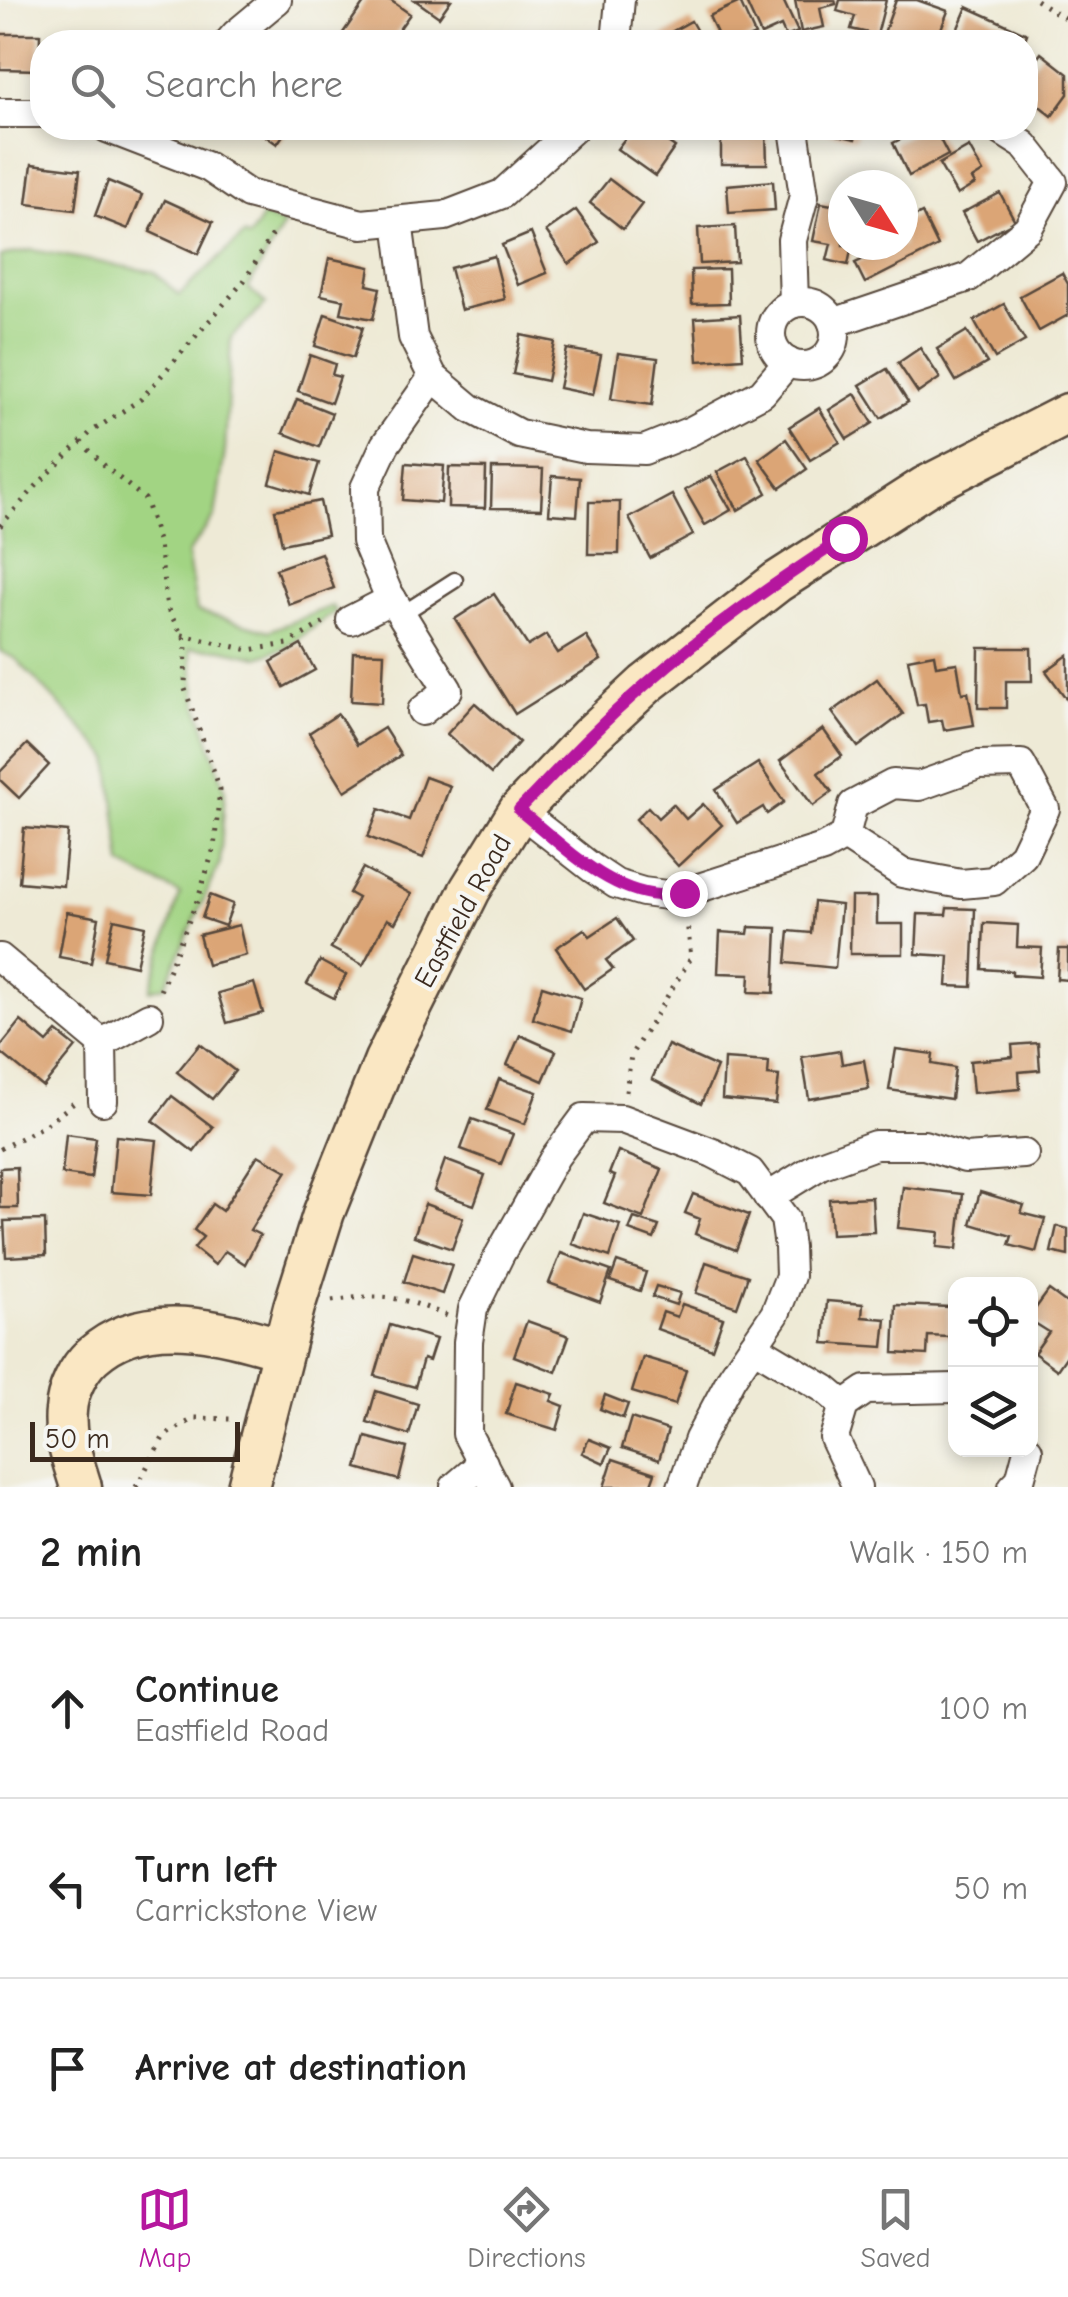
<!DOCTYPE html>
<html lang="en">
<head>
<meta charset="utf-8">
<style>
  body { margin:0; font-family:"Comic Neue",sans-serif; background:#f6f6f6; color:#222 }
  .controls { position:absolute; right:30px; bottom:30px; display:grid; overflow:hidden; border-radius:20px; box-shadow:0 5px 15px #0003 }
  .controls button { width:90px; height:90px; display:grid; place-items:center; padding:0; border:0; border-bottom:2px solid #e0e0e0; background:#fff; color:#222; font:50px sans-serif }
  .compass { position:absolute; left:828px; top:170px; width:90px; height:90px; border-radius:50%; background:#fff; box-shadow:0 5px 15px #0003; rotate:127deg }
  .scale { position:absolute; left:30px; bottom:25px; width:210px; box-sizing:border-box; padding-left:10px; border:5px solid #3b2a1e; border-top:0; font-size:28px; line-height:35px; white-space:nowrap; color:#3b2a1e; -webkit-text-stroke:8px #f6f6f2; paint-order:stroke }
  .stop { position:absolute; width:30px; height:30px; margin:-22px; border:8px solid #b5179e; border-radius:50%; background:#fff }
  .stop.end { background:#b5179e; border-color:#fff; box-shadow:0 2px 10px #0008 }
  .list { margin:0; padding:0; list-style:none }
  h2 { display:flex; justify-content:space-between; align-items:center; height:130px; margin:0; padding:0 40px; font-size:42px }
  h2 small { font-size:32px; font-weight:400; color:#767676 }
  .list li { display:grid; grid-template-columns:65px 1fr auto; gap:30px; align-items:center; box-sizing:border-box; height:180px; padding:0 40px; border-top:2px solid #e0e0e0 }
  .list b { display:block; font-size:38px; white-space:nowrap }
  .list p { margin:0; font-size:32px; white-space:nowrap; color:#767676 }
  .list em { font-size:32px; font-style:normal; color:#767676 }
  .icon { flex:none; width:55px; height:55px; fill:none; stroke:currentColor; stroke-width:2; stroke-linecap:round; stroke-linejoin:round }
  .map { position:relative; flex:none; width:1068px; height:1487px; overflow:hidden }
  .search { position:absolute; background:#fff; box-shadow:0 5px 15px #0003; left:30px; right:30px; top:30px; height:110px; display:flex; align-items:center; gap:25px; box-sizing:border-box; padding:0 35px; border-radius:40px; color:#767676; font-size:38px }
  .sheet { height:670px; background:#fff }
  nav { display:flex; justify-content:space-around; align-items:center; box-sizing:border-box; height:140px; border-top:2px solid #e0e0e0; background:#fff; font-size:28px; color:#767676 }
  nav a { display:grid; justify-items:center; gap:5px }
  nav .on { color:#b5179e }
  .map>svg:first-child { display:block }
  .green { fill:#a2d483; stroke:#6e7f50; stroke-width:2.5 }
  .building { fill:#dba576 }
  .lines { fill:none; stroke-linecap:round; stroke-linejoin:round }
  .lane-casing { stroke:#56473a; stroke-width:19 }
  .street-casing { stroke:#56473a; stroke-width:32 }
  .secondary-casing { stroke:#56473a; stroke-width:45 }
  .path { stroke:#56473a; stroke-width:5; stroke-dasharray:2.5 8; stroke-linecap:butt }
  .lane { stroke:#fff; stroke-width:14 }
  .street { stroke:#fff; stroke-width:28 }
  .secondary { stroke:#fae7c3; stroke-width:40 }
  .route { stroke:#b5179e; stroke-width:12 }
  .labels { text-anchor:middle; dominant-baseline:central; stroke-width:8; stroke-linejoin:round; paint-order:stroke }
  .street-label { font-size:28px; fill:#3b2a1e; stroke:#f6f6f2 }
</style>
</head>
<body>
<div class="map">
<svg width="1068" height="1487" viewBox="0 0 1068 1487">
  <rect width="100%" height="100%" fill="#f6f6f2"/>
  <filter id="ink" filterUnits="userSpaceOnUse"><feTurbulence type="fractalNoise" baseFrequency=".01" numOctaves="2"/><feDisplacementMap in="SourceGraphic" scale="20" xChannelSelector="R" yChannelSelector="G"/><feConvolveMatrix kernelMatrix="1 2 1 2 8 2 1 2 1" color-interpolation-filters="sRGB"/></filter>
  <filter id="wash" filterUnits="userSpaceOnUse"><feTurbulence type="fractalNoise" baseFrequency=".0048" numOctaves="4" result="noise"/><feDisplacementMap in="SourceGraphic" scale="40" xChannelSelector="R" yChannelSelector="G"/><feGaussianBlur stdDeviation="2.25" result="paint"/><feColorMatrix in="noise" values="0 0 0 0 0 0 0 0 0 0 0 0 0 0 0 0 0 1.4 0 .05"/><feComposite in="paint" operator="in"/></filter>
  <g filter="url(#wash)">
    <rect width="100%" height="100%" fill="#eeead6"/>
    <!-- green -->
    <path class="green" d="M263,216L284,225L248,288L266,304L231,337L225,451L215,516L187,554L197,611L269,631L332,606L336,611L285,648L258,657L221,649L190,648L197,703L225,789L220,863L165,986L150,990L180,894L122,865L109,757L16,659L0,651V256L32,250L154,272L179,295L244,235L249,238Z"/>
    <g id="blocks">
      <!-- building -->
      <g class="building">
        <path d="M366,0H390L410,14L390,42H356L343,33Z"/>
        <path d="M415,0H451L439,17Z"/>
        <path d="M745,0H783L798,32L786,37L781,26L761,35Z"/>
        <path d="M795,0H835L836,4L820,8L824,27L801,32Z"/>
        <path d="M840,0H886L877,35L851,29L855,16L837,11Z"/>
        <path d="M896,0H917L948,11L936,42H908L884,33Z"/>
        <path d="M740,2L755,35L739,42H721L709,16Z"/>
        <path d="M967,7L1027,34L1024,42H952Z"/>
        <path d="M691,21L703,42H653Z"/>
        <path d="M0,34H40L39,70L0,69Z"/>
        <path d="M1041,53L1068,74V94L1052,116L1026,95V74Z"/>
        <path d="M254,128H288L277,144Z"/>
        <path d="M633,128H647L675,147L655,176L617,149Z"/>
        <path d="M822,128H858L855,139L821,131Z"/>
        <path d="M923,128H934L948,155L909,176L893,143Z"/>
        <path d="M721,131H766L767,164H721Z"/>
        <path d="M969,147L983,172L972,179L975,184L957,195L939,164Z"/>
        <path d="M32,164L80,170L75,210L27,204Z"/>
        <path d="M609,179L642,204L623,229L590,203Z"/>
        <path d="M108,181L142,195L128,229L95,216Z"/>
        <path d="M773,181L775,210L729,213L727,185Z"/>
        <path d="M1000,193L1015,221L977,241L962,213Z"/>
        <path d="M165,200L213,222L198,254L150,232Z"/>
        <path d="M821,203L843,207V245H852L848,265L827,260L831,244L813,241Z"/>
        <path d="M576,210L599,242L569,264L546,231Z"/>
        <path d="M922,213L938,246L865,283L855,263L868,257L862,245H903V223Z"/>
        <path d="M735,226L737,262L700,264L698,228Z"/>
        <path d="M531,233L547,273L518,285L502,245Z"/>
        <path d="M494,256L505,299L461,310L450,268Z"/>
        <path d="M329,258L370,267L367,285L380,288L373,319L341,313L344,300L321,295Z"/>
        <path d="M728,269L729,303L692,304L691,270Z"/>
        <path d="M1062,273L1068,284V315L1039,331L1020,296Z"/>
        <path d="M1004,304L1025,341L995,358L974,321Z"/>
        <path d="M325,314L363,327L353,358L315,346Z"/>
        <path d="M740,315L743,358L698,361L695,318Z"/>
        <path d="M967,331L987,363L956,381L937,349Z"/>
        <path d="M521,335L555,342L547,381L513,374Z"/>
        <path d="M920,348L940,378L918,393L898,363Z"/>
        <path d="M567,349L601,355L593,395L559,388Z"/>
        <path d="M618,353L658,358L652,405L611,399Z"/>
        <path d="M310,355L335,364L332,375L340,377L331,403L298,391Z"/>
        <path d="M887,369L908,402L881,418L860,385Z"/>
        <path d="M855,394L873,423L847,439L829,410Z"/>
        <path d="M297,399L332,413L319,447L283,433Z"/>
        <path d="M819,408L840,442L810,460L789,427Z"/>
        <path d="M786,439L807,469L780,488L759,459Z"/>
        <path d="M279,451L319,463L309,495L270,483Z"/>
        <path d="M747,456L767,493L738,510L717,472Z"/>
        <path d="M406,463L444,466L441,503L403,500Z"/>
        <path d="M449,467L486,468L485,508L448,507Z"/>
        <path d="M492,468L543,469L541,509L491,508Z"/>
        <path d="M552,476L580,478L577,516L549,514Z"/>
        <path d="M711,476L731,510L705,525L685,490Z"/>
        <path d="M672,495L693,535L650,558L629,518Z"/>
        <path d="M320,501L327,535L282,544L275,510Z"/>
        <path d="M589,502H620L619,554H588Z"/>
        <path d="M321,553L334,588L289,605L276,569Z"/>
        <path d="M494,594L528,646L546,635L558,653L586,636L601,660L515,714L455,619Z"/>
        <path d="M301,645L315,670L284,687L271,662Z"/>
        <path d="M979,648H1031L1032,681H1006V708H978Z"/>
        <path d="M353,652L384,653L382,703L351,701Z"/>
        <path d="M934,654L936,666L957,663L962,693L968,692L974,725L944,730L942,720L928,722L925,704L917,705L908,659Z"/>
        <path d="M1068,655V701L1046,671Z"/>
        <path d="M877,679L903,714L858,747L832,712Z"/>
        <path d="M475,703L519,742L491,774L447,734Z"/>
        <path d="M338,714L357,745L384,728L401,755L345,791L309,733Z"/>
        <path d="M823,729L842,756L818,773L832,792L813,806L780,761Z"/>
        <path d="M27,744L49,765L19,798L0,780V772Z"/>
        <path d="M758,763L784,802L767,814L763,807L737,823L716,790Z"/>
        <path d="M425,777L450,786L423,858L368,837L379,809L409,820Z"/>
        <path d="M673,804L686,819L703,804L722,825L678,866L636,819L648,807L658,818Z"/>
        <path d="M24,828L68,832L63,886L19,882Z"/>
        <path d="M363,868L411,894L395,923L387,919L363,965L331,948L358,898L349,893Z"/>
        <path d="M210,895L233,904L225,926L202,918Z"/>
        <path d="M851,897H877V924H903V954H850Z"/>
        <path d="M814,902L841,905L835,968L786,963L789,931L811,933Z"/>
        <path d="M947,908L975,909L972,987L947,986L949,956L916,954L918,914L946,915Z"/>
        <path d="M67,912L99,918L91,963L59,957Z"/>
        <path d="M617,918L633,941L606,960L613,969L584,989L556,948L584,929L590,936Z"/>
        <path d="M114,919L145,926L136,966L105,959Z"/>
        <path d="M984,923L1018,925L1017,947L1042,948L1040,977L1012,975V971L982,969Z"/>
        <path d="M239,925L246,955L207,965L199,935Z"/>
        <path d="M749,927L777,928L774,993L749,992L750,974L718,973L720,932L748,934Z"/>
        <path d="M1059,949H1068V980L1057,979Z"/>
        <path d="M320,961L346,975L334,998L307,984Z"/>
        <path d="M254,983L263,1013L227,1023L218,993Z"/>
        <path d="M542,986L581,998L572,1031L533,1019Z"/>
        <path d="M21,1021L47,1043L57,1032L76,1047L43,1087L0,1052V1047Z"/>
        <path d="M520,1035L556,1051L543,1081L507,1065Z"/>
        <path d="M1038,1043L1040,1070L1019,1072L1020,1089L973,1093L970,1061L1013,1057L1012,1045Z"/>
        <path d="M200,1044L235,1071L212,1099L177,1072Z"/>
        <path d="M668,1045L717,1067L701,1104L652,1079Z"/>
        <path d="M896,1049L933,1054L932,1064L955,1068L951,1099L889,1090Z"/>
        <path d="M840,1051L842,1064L864,1060L869,1089L809,1099L802,1057Z"/>
        <path d="M724,1059L769,1062L768,1075L779,1076L776,1104L722,1099Z"/>
        <path d="M499,1079L537,1092L525,1124L487,1110Z"/>
        <path d="M172,1096L213,1127L194,1152L153,1121Z"/>
        <path d="M472,1119L513,1134L501,1164L461,1149Z"/>
        <path d="M66,1134L96,1138L91,1178L62,1174Z"/>
        <path d="M116,1136L157,1140L151,1195L111,1192Z"/>
        <path d="M618,1151L662,1169L643,1218L604,1203L615,1176L609,1174Z"/>
        <path d="M258,1155L287,1171L250,1230L260,1235L245,1264L225,1251L215,1265L194,1248L203,1237L194,1230L212,1204L222,1211Z"/>
        <path d="M445,1160L485,1175L474,1205L434,1191Z"/>
        <path d="M17,1167L18,1208H0V1168Z"/>
        <path d="M903,1187L963,1194L957,1249L937,1247L939,1232L898,1228Z"/>
        <path d="M980,1192L1024,1205L1021,1213L1045,1219L1036,1252L1009,1245L1012,1236L971,1224Z"/>
        <path d="M693,1194L749,1215L736,1250L695,1234L700,1219L685,1213Z"/>
        <path d="M872,1197L874,1232L831,1234L829,1199Z"/>
        <path d="M425,1204L463,1218L452,1249L414,1236Z"/>
        <path d="M583,1213L620,1225L610,1257L572,1244Z"/>
        <path d="M634,1218L659,1226L654,1239L629,1230Z"/>
        <path d="M45,1220L46,1255L6,1257L4,1221Z"/>
        <path d="M1057,1226L1068,1229V1256L1051,1252Z"/>
        <path d="M413,1253L452,1265L442,1294L404,1282Z"/>
        <path d="M561,1253L611,1271L600,1302L549,1283Z"/>
        <path d="M617,1262L646,1272L640,1291L610,1281Z"/>
        <path d="M706,1262L748,1276L737,1307L696,1293Z"/>
        <path d="M656,1286L680,1293L676,1305L652,1297Z"/>
        <path d="M1049,1290L1068,1304V1354L1057,1370L1034,1353L1049,1332L1030,1320V1316Z"/>
        <path d="M827,1301L863,1304L862,1317L886,1319L883,1347L824,1343Z"/>
        <path d="M682,1304L723,1318L712,1349L657,1329L663,1312L677,1317Z"/>
        <path d="M896,1305L950,1307L949,1337L928,1336L927,1355L894,1353Z"/>
        <path d="M527,1321L569,1336L556,1372L514,1356Z"/>
        <path d="M390,1325L436,1339L429,1361L423,1359L415,1387L375,1376Z"/>
        <path d="M643,1357L686,1370L675,1405L632,1392Z"/>
        <path d="M516,1382L554,1394L551,1401L564,1406L557,1430L506,1414Z"/>
        <path d="M376,1391L418,1404L409,1435L367,1422Z"/>
        <path d="M605,1395L628,1404L623,1418L600,1409Z"/>
        <path d="M631,1418L668,1430L659,1460L622,1448Z"/>
        <path d="M366,1437L407,1448L399,1480L357,1468Z"/>
        <path d="M589,1439L611,1448L604,1463L582,1453Z"/>
        <path d="M613,1459L655,1473L650,1487H604Z"/>
      </g>
    </g>
  </g>
  <g filter="url(#ink)">
    <use href="#blocks" fill-opacity="0" stroke="#56473a" stroke-width="2.5"/>
    <g class="lines">
      <defs>
        <path id="lane" d="M402,614L455,580"/>
        <g id="street">
          <path d="M229,42L236,34L277,0"/>
          <path d="M616,42L620,0"/>
          <path d="M0,113H42"/>
          <path d="M107,128L208,167L248,194L362,224L445,216L502,194L574,128"/>
          <path d="M398,221L413,337L433,377L470,408L519,434L586,448L644,450L691,431L762,393L788,362"/>
          <circle cx="803" cy="334" r="32"/>
          <path d="M794,303L792,240L804,196L794,128"/>
          <path d="M833,323L969,277L1028,228L1053,182L1024,145L997,128"/>
          <path d="M351,620L392,599"/>
          <path d="M422,711L448,690L387,591L366,541L365,488L385,445L433,377"/>
          <path d="M519,811L592,868L616,884L643,892L674,896L823,848L845,836L902,873L961,884L994,881L1023,855L1045,809L1021,764L978,765L919,786L893,784L853,805L845,836"/>
          <path d="M0,958L102,1043L103,1101"/>
          <path d="M102,1043L149,1017"/>
          <path d="M768,1197L820,1165L875,1145H924L965,1158L1024,1154"/>
          <path d="M753,1346L825,1389L844,1405"/>
          <path d="M455,1487L483,1463"/>
          <path d="M495,1487L467,1434L468,1342L473,1309L500,1254L555,1157L584,1118L622,1119L713,1153L750,1172L785,1219L789,1247L790,1276L775,1314L732,1377L699,1439L682,1487"/>
          <path d="M857,1487L834,1438L844,1405L866,1390L956,1388"/>
          <path d="M1013,1487L1020,1480L1028,1450"/>
        </g>
        <g id="secondary">
          <path d="M81,1487C74,1463 63,1436 66,1411C67,1392 78,1369 92,1356C145,1308 221,1331 283,1349"/>
          <path d="M248,1487L294,1307L324,1212L385,1060L470,890L519,811L589,737L646,684L777,582L925,487L1068,414"/>
        </g>
      </defs>
      <!-- lane casing -->
      <use href="#lane" class="lane-casing"/>
      <!-- street casing -->
      <use href="#street" class="street-casing"/>
      <!-- secondary casing -->
      <use href="#secondary" class="secondary-casing"/>
      <!-- path -->
      <g class="path">
        <path d="M1036,0L1068,20"/>
        <path d="M81,442L108,469L145,499L159,544L167,608L186,642L185,689L220,789L214,848L199,896L160,991"/>
        <path d="M0,526L40,482L91,432L141,399L244,281L276,229"/>
        <path d="M182,635L249,650L288,644L326,621"/>
        <path d="M626,1092L631,1055L691,958L687,921"/>
        <path d="M0,1149L45,1125L78,1100"/>
        <path d="M332,1301C381,1293 401,1296 447,1316"/>
        <path d="M136,1487L164,1436L195,1418L231,1419"/>
      </g>
      <!-- lane -->
      <use href="#lane" class="lane"/>
      <!-- street -->
      <use href="#street" class="street"/>
      <!-- secondary -->
      <use href="#secondary" class="secondary"/>
    </g>
  </g>
  <g class="lines" filter="url(#ink)">
    <!-- route -->
    <path class="route" d="M684,893C622,908 563,845 519,810C560,767 600,724 645,685C707,630 775,583 844,538"/>
  </g>
  <g class="labels">
    <!-- street labels -->
    <g class="street-label">
      <text transform="translate(463 911) rotate(-61)">Eastfield Road</text>
    </g>
  </g>
</svg>
<div class="controls">
<button><svg class="icon" aria-label="locate" viewBox="0 0 24 24"><circle cx="12" cy="12" r="6"/><path d="M12 2v4M12 18v4M2 12h4M18 12h4"/></svg></button>
<button><svg class="icon" aria-label="layers" viewBox="0 0 24 24"><path d="M12 4l9 5-9 5-9-5zM3 14l9 5 9-5"/></svg></button>
</div>
<svg class="compass" viewBox="-18 -18 36 36"><path d="M0-13l5 13h-10z" fill="#e53935"/><path d="M0 13l5-13h-10z" fill="#767676"/></svg>
<div class="scale">50 m</div>
<div class="stop" style="left:844px;top:538px"></div>
<div class="stop end" style="left:684px;top:893px"></div>
<div class="search"><svg class="icon" aria-label="search" viewBox="0 0 24 24"><circle cx="10" cy="10" r="6"/><path d="M15 15l6 6"/></svg>Search here</div>
</div>
<section class="sheet">
<h2>2 min<small>Walk · 150 m</small></h2>
<ul class="list">
<li><svg class="icon" aria-label="ahead" viewBox="0 0 24 24"><path d="M12 20V5M6 11l6-6 6 6"/></svg><div><b>Continue</b><p>Eastfield Road</p></div><em>100 m</em></li>
<li><svg class="icon" aria-label="left" viewBox="0 0 24 24"><path d="M17 20v-9H6M10 6l-5 5 5 5"/></svg><div><b>Turn left</b><p>Carrickstone View</p></div><em>50 m</em></li>
<li><svg class="icon" aria-label="arrive" viewBox="0 0 24 24"><path d="M6 21V4h12l-3 4 3 4H6"/></svg><div><b>Arrive at destination</b></div></li>
</ul>
</section>
<nav>
<a class="on"><svg class="icon" aria-label="map" viewBox="0 0 24 24"><path d="M3 6l6-2 6 2 6-2v14l-6 2-6-2-6 2zM9 4v14M15 6v14"/></svg>Map</a>
<a><svg class="icon" aria-label="directions" viewBox="0 0 24 24"><path d="M12 3l9 9-9 9-9-9zM9 14v-3h6M13 9l2 2-2 2"/></svg>Directions</a>
<a><svg class="icon" aria-label="saved" viewBox="0 0 24 24"><path d="M7 4h10v16l-5-4-5 4z"/></svg>Saved</a>
</nav>
</body>
</html>
